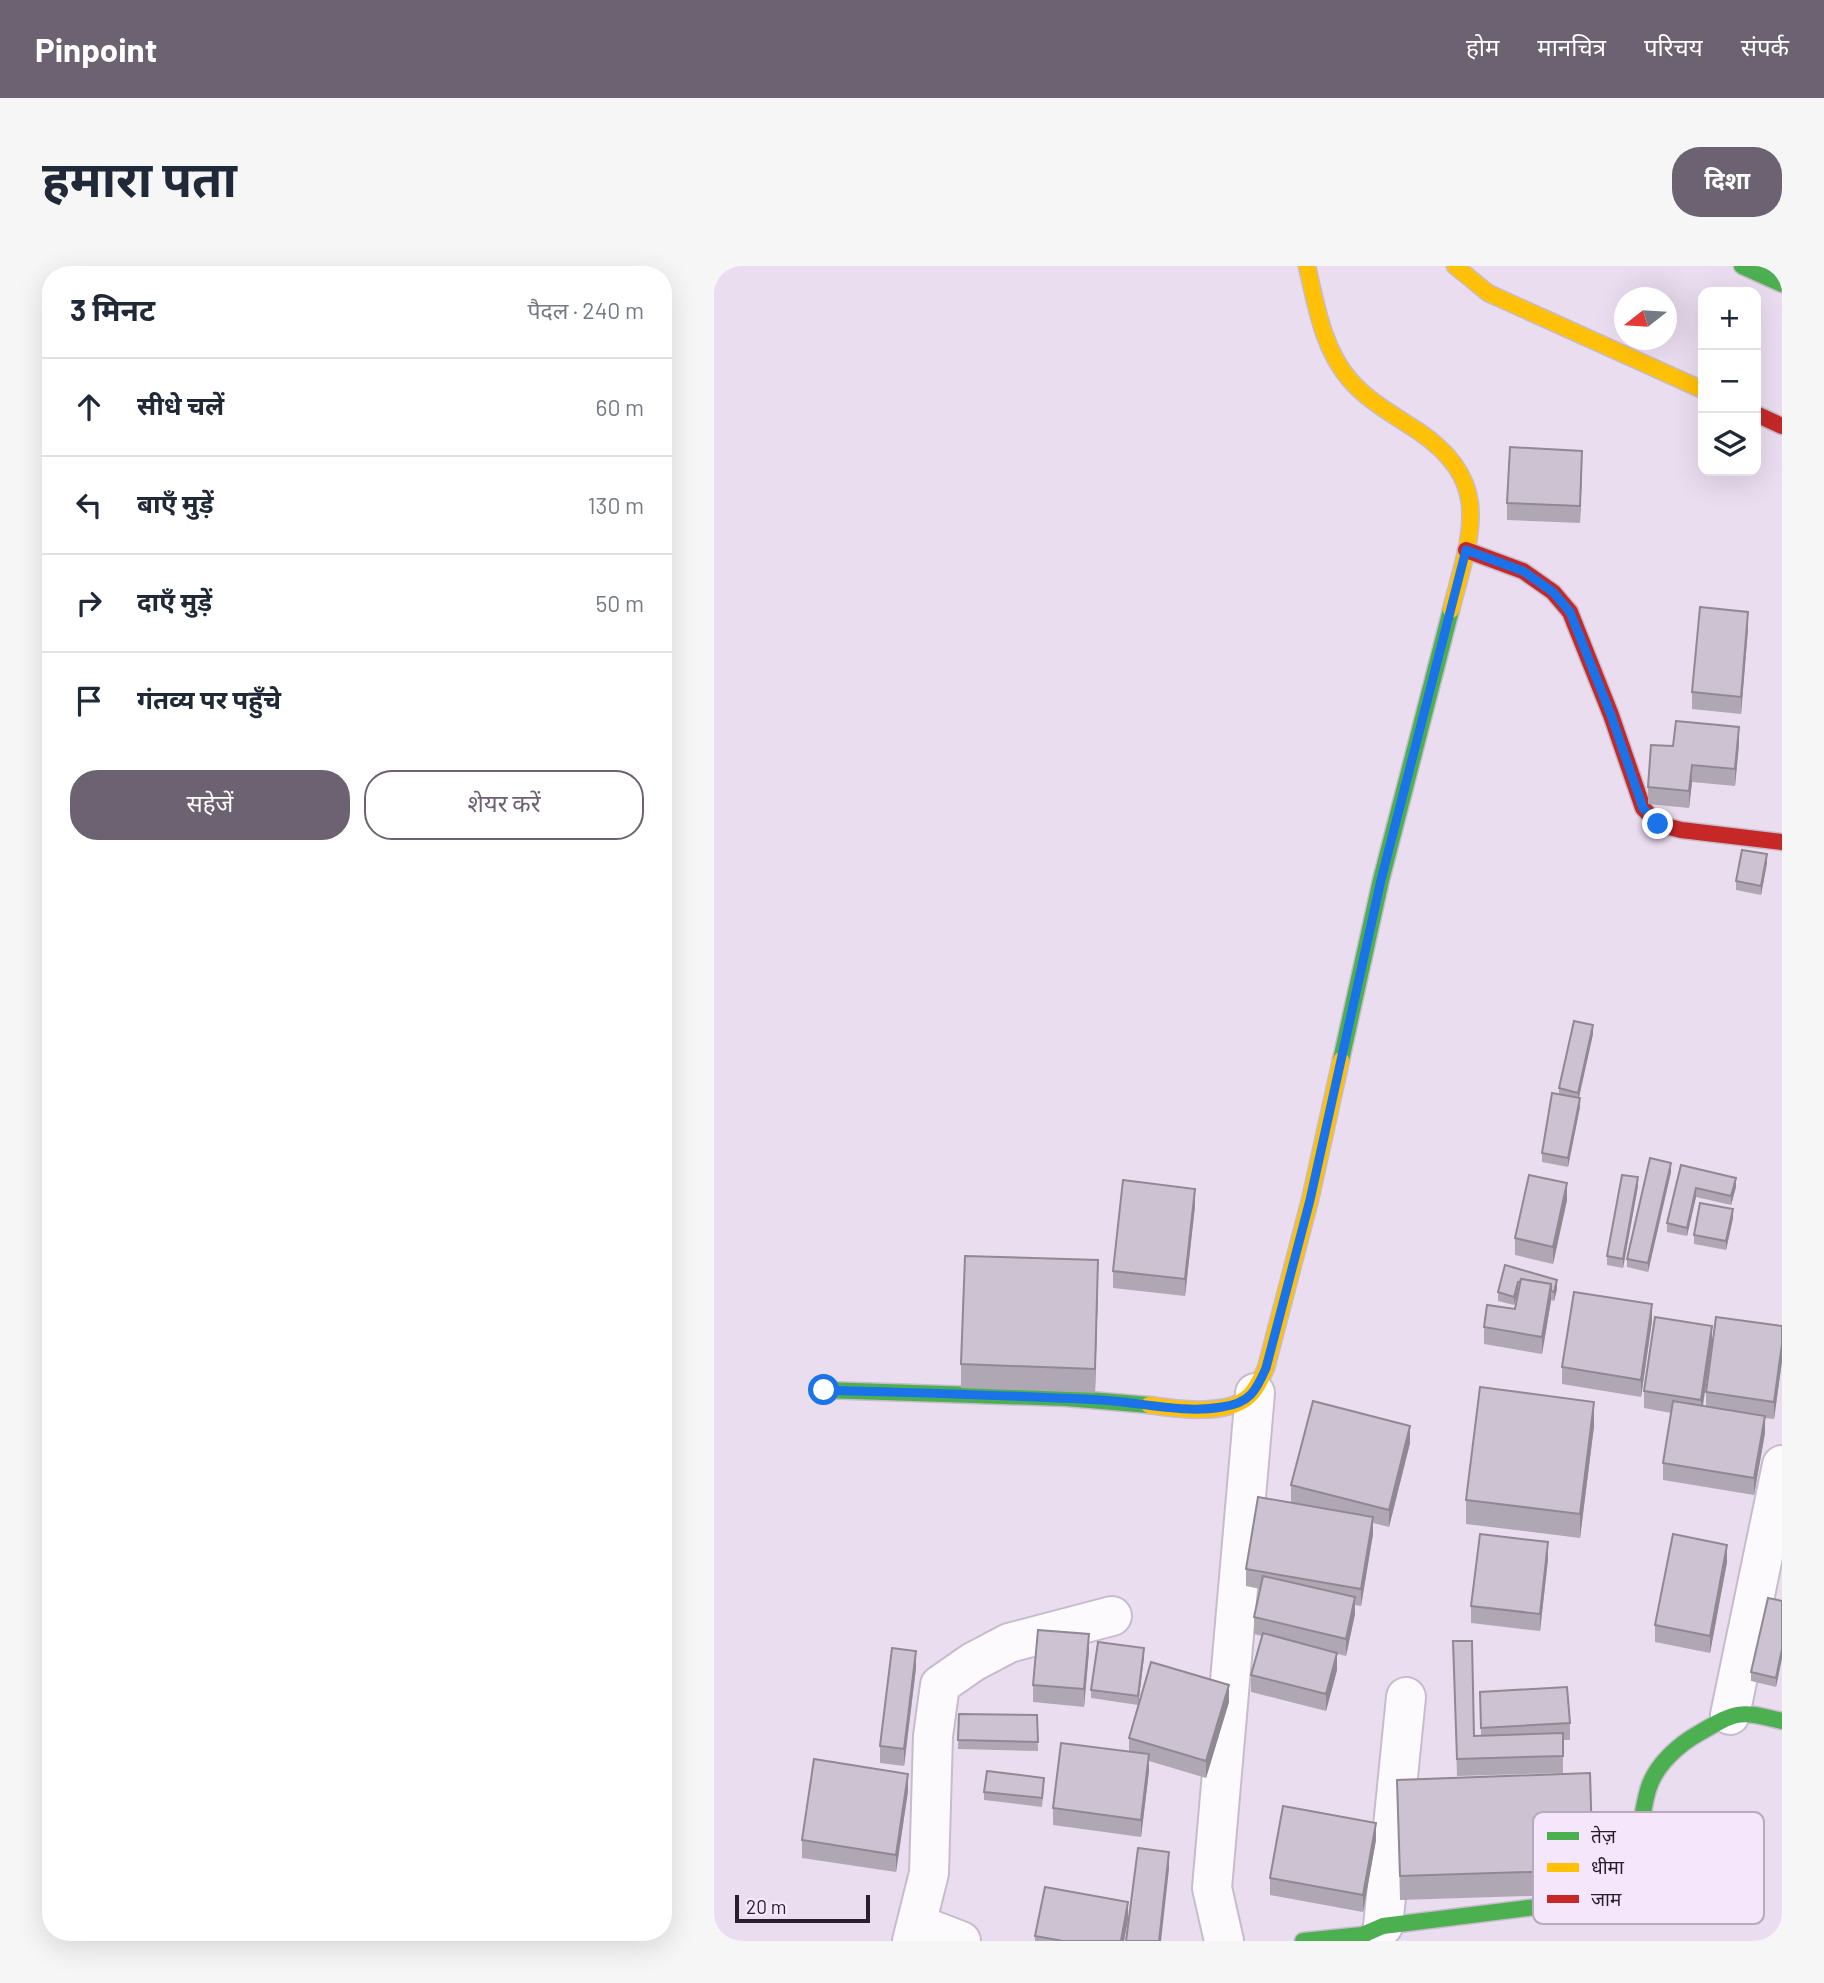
<!DOCTYPE html>
<html lang="hi">
<head>
<meta charset="utf-8">
<style>
  body { margin:0; font-family:Barlow,"Noto Sans Devanagari",sans-serif; background:#f6f6f7; color:#1f2937 }
  .controls { position:absolute; right:21px; top:21px; display:grid; overflow:hidden; border-radius:14px; box-shadow:0 7px 28px #0002 }
  .controls button { width:63px; height:63px; display:grid; place-items:center; padding:0; border:0; border-bottom:2px solid #e0e1e3; background:#fff; color:#1f2937; font:35px sans-serif }
  .compass { position:absolute; left:900px; top:21px; width:63px; height:63px; border-radius:50%; background:#fff; box-shadow:0 7px 28px #0002; rotate:253deg }
  .scale { position:absolute; left:21px; bottom:18px; width:135px; box-sizing:border-box; padding-left:7px; border:4px solid #291f2c; border-top:0; font-size:19px; line-height:24px; white-space:nowrap; color:#291f2c; -webkit-text-stroke:5px #f6e6fc; paint-order:stroke }
  .stop { position:absolute; width:21px; height:21px; margin:-16px; border:5px solid #1a73e8; border-radius:50%; background:#fff }
  .stop.end { background:#1a73e8; border-color:#fff; box-shadow:0 2px 7px #0008 }
  .list { margin:0; padding:0; list-style:none }
  h2 { display:flex; justify-content:space-between; align-items:center; height:91px; margin:0; padding:0 28px; font-size:30px }
  h2 small { font-size:23px; font-weight:400; color:#747a83 }
  .list li { display:grid; grid-template-columns:46px 1fr auto; gap:21px; align-items:center; box-sizing:border-box; height:98px; padding:0 28px; border-top:2px solid #e0e1e3 }
  .list b { display:block; font-size:26px; white-space:nowrap }
  .list em { font-size:23px; font-style:normal; color:#747a83 }
  .actions { display:flex; gap:14px; padding:21px 28px }
  .actions a { flex:1; padding:16px 0; border:2px solid #6d6271; border-radius:28px; text-align:center; font-size:24px; color:#6d6271 }
  .actions .main { background:#6d6271; color:#fff }
  .icon { flex:none; width:38px; height:38px; fill:none; stroke:currentColor; stroke-width:2; stroke-linecap:round; stroke-linejoin:round }
  .map { position:relative; flex:none; width:1068px; height:1675px; overflow:hidden; border-radius:28px }
  header { display:flex; align-items:center; gap:42px; box-sizing:border-box; height:98px; padding:0 35px; background:#6d6271; color:#fff }
  header strong { font-size:33px }
  nav { display:flex; gap:38px; margin-inline-start:auto; font-size:24px }
  .intro { display:flex; align-items:center; justify-content:space-between; box-sizing:border-box; height:168px; padding:0 42px }
  h1 { margin:0; font-size:49px }
  .button { padding:18px 32px; border-radius:28px; background:#6d6271; color:#fff; font-size:24px; font-weight:700 }
  main { display:flex; gap:42px; padding:0 42px }
  aside { flex:1; background:#fff; border-radius:28px; box-shadow:0 7px 28px #0002 }
  .map>svg:first-child { display:block }
  .lines { fill:none; stroke-linecap:round; stroke-linejoin:round }
  .street-casing { stroke:#c7bccb; stroke-width:42 }
  .fast-casing { stroke:#c7bccb; stroke-width:19 }
  .slow-casing { stroke:#c7bccb; stroke-width:19 }
  .jam-casing { stroke:#c7bccb; stroke-width:19 }
  .street { stroke:#fcfafd; stroke-width:38 }
  .fast { stroke:#4caf50; stroke-width:16 }
  .slow { stroke:#ffc107; stroke-width:16 }
  .jam { stroke:#c62828; stroke-width:16 }
  .wall { fill:#b0a7b4 }
  .shaded-wall { fill:#908892 }
  .building { fill:#cdc2d1; stroke:#908892; stroke-width:2 }
  .route { stroke:#1a73e8; stroke-width:9 }
  .key { fill:#f6e6fc; stroke:#b8aabe; stroke-width:2 }
  .key-label { font-size:19px; fill:#291f2c }
</style>
</head>
<body>
<header>
<strong>Pinpoint</strong>
<nav><a>होम</a><a>मानचित्र</a><a>परिचय</a><a>संपर्क</a></nav>
</header>
<div class="intro"><h1>हमारा पता</h1><a class="button">दिशा</a></div>
<main>
<aside>
<h2>3 मिनट<small>पैदल · 240 m</small></h2>
<ul class="list">
<li><svg class="icon" aria-label="ahead" viewBox="0 0 24 24"><path d="M12 20V5M6 11l6-6 6 6"/></svg><div><b>सीधे चलें</b></div><em>60 m</em></li>
<li><svg class="icon" aria-label="left" viewBox="0 0 24 24"><path d="M17 20v-9H6M10 6l-5 5 5 5"/></svg><div><b>बाएँ मुड़ें</b></div><em>130 m</em></li>
<li><svg class="icon" aria-label="right" viewBox="0 0 24 24"><path d="M7 20v-9h11M14 6l5 5-5 5"/></svg><div><b>दाएँ मुड़ें</b></div><em>50 m</em></li>
<li><svg class="icon" aria-label="arrive" viewBox="0 0 24 24"><path d="M6 21V4h12l-3 4 3 4H6"/></svg><div><b>गंतव्य पर पहुँचे</b></div></li>
</ul>
<div class="actions"><a class="main">सहेजें</a><a>शेयर करें</a></div>
</aside>
<div class="map">
<svg width="1068" height="1675" viewBox="0 0 1068 1675">
  <rect width="100%" height="100%" fill="#ebddf0"/>
  <g class="lines">
    <defs>
      <g id="street">
        <path d="M1016,1449L1068,1199"/>
        <path d="M203,1658L247,1675"/>
        <path d="M669,1660L692,1431"/>
        <path d="M198,1675L215,1607L219,1470L226,1419L259,1396L295,1377L398,1350"/>
        <path d="M510,1675L498,1622L541,1127"/>
      </g>
      <g id="fast">
        <path d="M1028,0L1068,18"/>
        <path d="M627,794L667,614L737,344"/>
        <path d="M110,1124L352,1132L435,1139"/>
        <path d="M589,1675L648,1669L669,1660L871,1635L891,1637C895,1634 901,1631 904,1627C925,1603 925,1554 934,1524C941,1499 965,1478 987,1466C1025,1444 1026,1445 1068,1455"/>
      </g>
      <g id="slow">
        <path d="M593,0C602,39 609,83 636,114C654,135 680,149 704,165C781,217 756,269 737,344"/>
        <path d="M741,0L774,27L989,124"/>
        <path d="M435,1139C462,1143 512,1150 534,1131C543,1123 547,1112 552,1102L596,934L627,794"/>
      </g>
      <g id="jam">
        <path d="M1042,148L1068,160"/>
        <path d="M752,284L809,305L839,326L856,346L897,449L929,542L944,558L967,564L1068,576"/>
      </g>
    </defs>
    <!-- street casing -->
    <use href="#street" class="street-casing"/>
    <!-- fast casing -->
    <use href="#fast" class="fast-casing"/>
    <!-- slow casing -->
    <use href="#slow" class="slow-casing"/>
    <!-- jam casing -->
    <use href="#jam" class="jam-casing"/>
    <!-- street -->
    <use href="#street" class="street"/>
    <!-- fast -->
    <use href="#fast" class="fast"/>
    <!-- slow -->
    <use href="#slow" class="slow"/>
    <!-- jam -->
    <use href="#jam" class="jam"/>
  </g>
  <!-- wall -->
  <g class="wall">
    <path d="M868,202L866,257L793,254V237Z"/>
    <path d="M1034,363L1027,448L978,443V426Z"/>
    <path d="M1025,478L1021,520L978,516L975,542L934,538V521L959,480Z"/>
    <path d="M1053,597L1047,629L1022,624V615Z"/>
    <path d="M879,768L865,832L866,841L854,901L828,896V887L845,828V822Z"/>
    <path d="M967,899L1022,921L1017,939L982,931L973,970L953,966V957Z"/>
    <path d="M957,906L934,1006L913,1001V993Z"/>
    <path d="M924,920L909,1002L893,999V990Z"/>
    <path d="M853,934L839,998L801,989V972Z"/>
    <path d="M481,940L471,1030L399,1022V1005Z"/>
    <path d="M1019,952L1012,984L980,978V969Z"/>
    <path d="M791,999L843,1023L840,1035L837,1034L828,1088L770,1078V1061L801,1043L805,1025L800,1039L784,1035V1026Z"/>
    <path d="M384,1018L381,1127L247,1122V1098Z"/>
    <path d="M938,1055L927,1131L848,1118V1101Z"/>
    <path d="M1068,1060V1095L1060,1153L1051,1152V1167L1040,1229L949,1214V1197L957,1147L930,1142V1125L998,1077L989,1140H992V1126Z"/>
    <path d="M880,1160L866,1272L752,1258V1234Z"/>
    <path d="M696,1177L675,1261L659,1257V1268L647,1340L641,1339V1348L632,1390L623,1388V1404L612,1445L537,1426V1409L548,1370L540,1368V1351L546,1323L532,1320V1303L588,1239L577,1236V1219Z"/>
    <path d="M834,1293L826,1365L757,1357V1340Z"/>
    <path d="M1013,1296L996,1387L941,1376V1359Z"/>
    <path d="M1068,1335V1392L1062,1421L1037,1415V1406Z"/>
    <path d="M739,1375L760,1470H767L766,1426L856,1457V1474H849V1507L743,1510Z"/>
    <path d="M375,1385L370,1441L319,1436V1419Z"/>
    <path d="M430,1391L424,1439L377,1432V1424Z"/>
    <path d="M202,1402L190,1500L166,1497V1480Z"/>
    <path d="M515,1436L492,1512L435,1495V1505L427,1571L339,1559V1542L415,1485V1472Z"/>
    <path d="M245,1448L323,1449L324,1485L244,1483Z"/>
    <path d="M683,1514L879,1604V1628L686,1634Z"/>
    <path d="M330,1520L328,1541L270,1534V1526Z"/>
    <path d="M194,1525L182,1606L88,1592V1574Z"/>
    <path d="M662,1574L649,1646L556,1629V1612Z"/>
    <path d="M414,1653L410,1675H321V1670Z"/>
  </g>
  <!-- shaded-wall -->
  <g class="shaded-wall">
    <path d="M868,185V202L866,257V240Z"/>
    <path d="M1034,346V363L1027,448V431Z"/>
    <path d="M1025,461V478L1021,520V503Z"/>
    <path d="M978,499V516L975,542V525Z"/>
    <path d="M1053,588V597L1047,629V620Z"/>
    <path d="M879,759V768L864,835V827Z"/>
    <path d="M866,832V841L854,901V892Z"/>
    <path d="M957,897V906L934,1006V997Z"/>
    <path d="M924,911V920L909,1002V993Z"/>
    <path d="M1022,912V921L1017,939V930Z"/>
    <path d="M853,917V934L839,998V981Z"/>
    <path d="M982,922V931L973,970V962Z"/>
    <path d="M481,923V940L471,1030V1013Z"/>
    <path d="M1019,943V952L1012,984V975Z"/>
    <path d="M384,994V1018L381,1127V1103Z"/>
    <path d="M843,1014V1023L840,1035V1026Z"/>
    <path d="M804,1016V1025L800,1039V1031Z"/>
    <path d="M837,1018V1035L828,1088V1071Z"/>
    <path d="M938,1038V1055L927,1131V1114Z"/>
    <path d="M998,1060V1077L987,1151V1134Z"/>
    <path d="M1068,1078V1095L1060,1153V1136Z"/>
    <path d="M880,1136V1160L866,1272V1248Z"/>
    <path d="M1051,1150V1167L1040,1229V1212Z"/>
    <path d="M696,1160V1177L675,1261V1244Z"/>
    <path d="M659,1251V1268L647,1340V1323Z"/>
    <path d="M834,1276V1293L826,1365V1348Z"/>
    <path d="M1013,1279V1296L996,1387V1370Z"/>
    <path d="M641,1331V1348L632,1390V1373Z"/>
    <path d="M375,1368V1385L370,1441V1423Z"/>
    <path d="M430,1382V1391L424,1439V1430Z"/>
    <path d="M1068,1383V1392L1062,1421V1412Z"/>
    <path d="M202,1385V1402L190,1500V1483Z"/>
    <path d="M623,1387V1404L612,1445V1428Z"/>
    <path d="M515,1419V1436L492,1512V1495Z"/>
    <path d="M435,1488V1505L427,1571V1554Z"/>
    <path d="M194,1508V1525L182,1606V1589Z"/>
    <path d="M662,1557V1574L649,1646V1629Z"/>
    <path d="M455,1586V1603L447,1675H445Z"/>
    <path d="M414,1636V1653L410,1675H407Z"/>
  </g>
  <!-- building -->
  <g class="building">
    <path d="M796,181L868,185L866,240L793,237Z"/>
    <path d="M986,341L1034,346L1027,431L978,426Z"/>
    <path d="M962,455L1025,461L1021,503L978,499L975,525L934,521L937,479L959,480Z"/>
    <path d="M1028,584L1053,588L1047,620L1022,615Z"/>
    <path d="M860,755L879,759L864,827L845,822Z"/>
    <path d="M838,827L866,832L854,892L828,887Z"/>
    <path d="M936,892L957,897L934,997L913,993Z"/>
    <path d="M967,899L1022,912L1017,930L982,922L973,962L953,957Z"/>
    <path d="M815,909L853,917L839,981L801,972Z"/>
    <path d="M908,909L924,911L909,993L893,990Z"/>
    <path d="M409,914L481,923L471,1013L399,1005Z"/>
    <path d="M986,937L1019,943L1012,975L980,969Z"/>
    <path d="M251,990L384,994L381,1103L247,1098Z"/>
    <path d="M791,999L843,1014L840,1026L837,1025V1018L807,1013L806,1016H804L800,1031L784,1026Z"/>
    <path d="M807,1013L837,1018L828,1071L770,1061L773,1039L801,1043Z"/>
    <path d="M860,1026L938,1038L927,1114L848,1101Z"/>
    <path d="M941,1051L998,1060L987,1134L930,1125Z"/>
    <path d="M1002,1051L1068,1060V1078L1060,1136L992,1126Z"/>
    <path d="M766,1121L880,1136L866,1248L752,1234Z"/>
    <path d="M599,1135L696,1160L675,1244L577,1219Z"/>
    <path d="M959,1135L1051,1150L1040,1212L949,1197Z"/>
    <path d="M544,1231L659,1251L647,1323L532,1303Z"/>
    <path d="M766,1268L834,1276L826,1348L757,1340Z"/>
    <path d="M959,1268L1013,1279L996,1370L941,1359Z"/>
    <path d="M549,1310L641,1331L632,1373L540,1351Z"/>
    <path d="M1054,1332L1068,1335V1383L1062,1412L1037,1406Z"/>
    <path d="M324,1364L375,1368L370,1423L319,1419Z"/>
    <path d="M549,1367L623,1387L612,1428L537,1409Z"/>
    <path d="M739,1375H758L760,1470L849,1467V1490L743,1493Z"/>
    <path d="M384,1376L430,1382L424,1430L377,1424Z"/>
    <path d="M178,1382L202,1385L190,1483L166,1480Z"/>
    <path d="M437,1396L515,1419L492,1495L415,1472Z"/>
    <path d="M853,1421L856,1457L767,1462L766,1426Z"/>
    <path d="M245,1448L323,1449L324,1476L244,1474Z"/>
    <path d="M347,1477L435,1488L427,1554L339,1542Z"/>
    <path d="M100,1493L194,1508L182,1589L88,1574Z"/>
    <path d="M273,1505L330,1512L328,1532L270,1526Z"/>
    <path d="M876,1507L879,1604L686,1610L683,1514Z"/>
    <path d="M569,1540L662,1557L649,1629L556,1612Z"/>
    <path d="M424,1582L455,1586L445,1675H412Z"/>
    <path d="M331,1621L414,1636L407,1675H349L321,1670Z"/>
  </g>
  <g class="lines">
    <!-- route -->
    <path class="route" d="M110,1124C202,1127 294,1129 386,1134C426,1136 469,1148 508,1141C536,1137 542,1125 552,1102L596,934L667,614L752,284L809,305L839,326L856,346L897,449L929,542L944,558"/>
  </g>
  <!-- legend -->
  <rect x="819" y="1546" width="231" height="112" rx="10" class="key"/>
  <rect x="833" y="1566" width="32" height="8" fill="#4caf50"/>
  <rect x="833" y="1597" width="32" height="9" fill="#ffc107"/>
  <rect x="833" y="1629" width="32" height="8" fill="#c62828"/>
  <g class="key-label">
    <text x="877" y="1577">तेज़</text>
    <text x="877" y="1608">धीमा</text>
    <text x="877" y="1640">जाम</text>
  </g>
</svg>
<div class="controls">
<button>+</button>
<button>−</button>
<button><svg class="icon" aria-label="layers" viewBox="0 0 24 24"><path d="M12 4l9 5-9 5-9-5zM3 14l9 5 9-5"/></svg></button>
</div>
<svg class="compass" viewBox="-18 -18 36 36"><path d="M0-13l5 13h-10z" fill="#e53935"/><path d="M0 13l5-13h-10z" fill="#747a83"/></svg>
<div class="scale">20 m</div>
<div class="stop" style="left:110px;top:1124px"></div>
<div class="stop end" style="left:944px;top:558px"></div>
</div>
</main>
</body>
</html>
